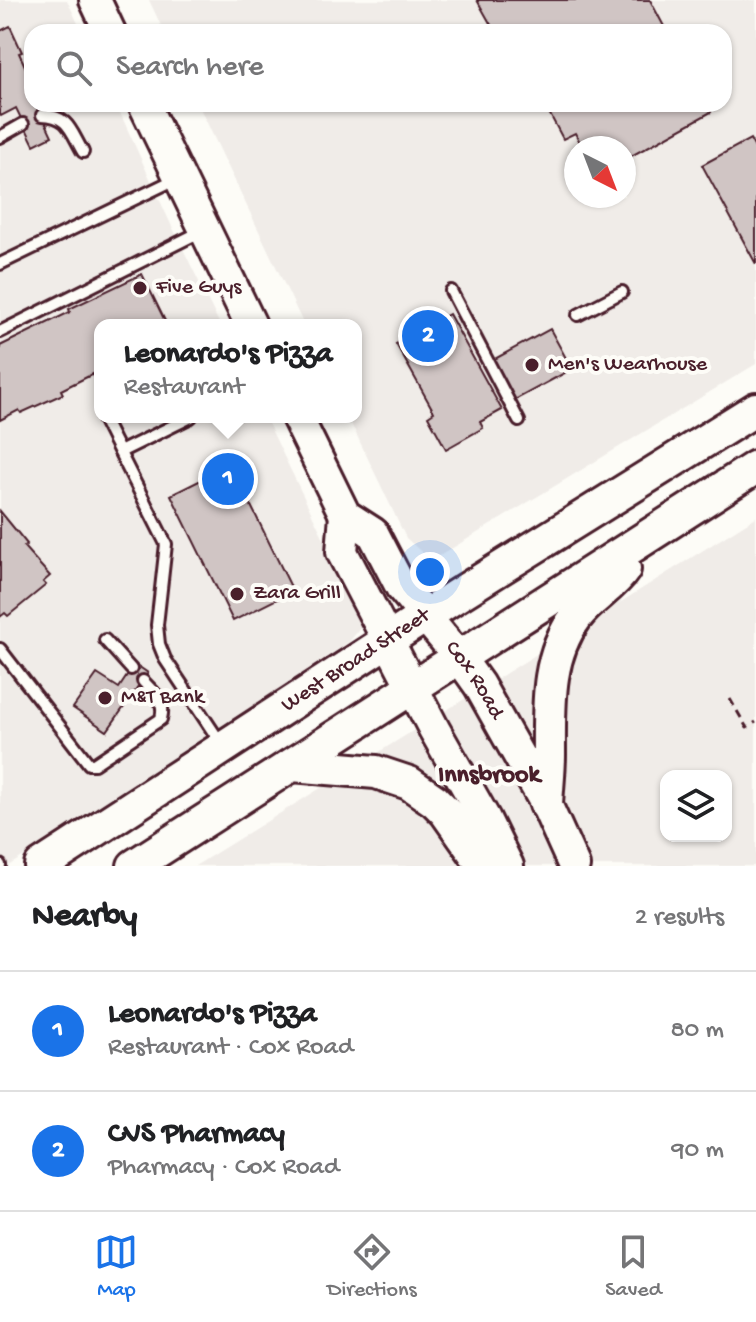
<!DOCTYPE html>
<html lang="en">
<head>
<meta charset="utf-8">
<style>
  body { margin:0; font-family:"Gochi Hand",sans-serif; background:#f2f2f2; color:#202124 }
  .controls { position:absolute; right:24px; bottom:24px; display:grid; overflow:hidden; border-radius:16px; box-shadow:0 2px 6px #0004 }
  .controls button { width:72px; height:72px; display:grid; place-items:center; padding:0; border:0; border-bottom:2px solid #e0e0e0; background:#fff; color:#202124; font:40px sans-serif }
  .compass { position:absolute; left:564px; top:136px; width:72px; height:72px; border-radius:50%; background:#fff; box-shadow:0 2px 6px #0004; rotate:138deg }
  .you { position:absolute; left:430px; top:572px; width:28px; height:28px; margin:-20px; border:6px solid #fff; border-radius:50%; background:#1a73e8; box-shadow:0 0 0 12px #1a73e833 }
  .badge { display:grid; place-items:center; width:52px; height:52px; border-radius:50%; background:#1a73e8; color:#fff; font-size:26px; font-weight:700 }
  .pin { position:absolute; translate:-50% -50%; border:4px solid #fff; box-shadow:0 2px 8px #0006 }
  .popup { position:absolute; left:94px; top:319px; width:268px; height:104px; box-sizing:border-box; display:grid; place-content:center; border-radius:16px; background:#fff; filter:drop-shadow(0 2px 6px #0005); font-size:26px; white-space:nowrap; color:#757577 }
  .popup b { font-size:30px; color:#202124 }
  .popup::after { content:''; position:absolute; left:50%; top:100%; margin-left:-16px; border:16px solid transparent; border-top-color:#fff }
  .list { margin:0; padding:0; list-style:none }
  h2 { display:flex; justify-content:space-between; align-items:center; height:104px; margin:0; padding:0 32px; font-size:34px }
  h2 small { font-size:26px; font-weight:400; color:#757577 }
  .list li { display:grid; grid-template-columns:52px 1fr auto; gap:24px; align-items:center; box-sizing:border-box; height:120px; padding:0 32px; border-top:2px solid #e0e0e0 }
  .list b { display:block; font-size:30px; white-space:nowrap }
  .list p { margin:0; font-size:26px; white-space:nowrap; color:#757577 }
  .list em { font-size:26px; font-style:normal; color:#757577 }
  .icon { flex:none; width:44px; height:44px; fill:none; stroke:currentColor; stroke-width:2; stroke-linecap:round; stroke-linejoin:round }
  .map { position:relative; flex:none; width:756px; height:866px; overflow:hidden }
  .search { position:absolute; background:#fff; box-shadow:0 2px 6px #0004; left:24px; right:24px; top:24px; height:88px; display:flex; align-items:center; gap:20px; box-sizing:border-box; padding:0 28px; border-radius:24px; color:#757577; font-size:30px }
  .sheet { height:344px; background:#fff }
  nav { display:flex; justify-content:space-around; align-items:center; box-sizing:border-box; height:112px; border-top:2px solid #e0e0e0; background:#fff; font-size:22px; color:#757577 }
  nav a { display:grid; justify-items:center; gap:4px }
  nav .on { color:#1a73e8 }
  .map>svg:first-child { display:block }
  .built { fill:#f0ece8; fill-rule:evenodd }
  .building { fill:#d0c5c4; stroke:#4a1f2b; stroke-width:2 }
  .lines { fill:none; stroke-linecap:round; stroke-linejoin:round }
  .lane-casing { stroke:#4a1f2b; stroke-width:16 }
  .secondary-casing { stroke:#4a1f2b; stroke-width:36 }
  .primary-casing { stroke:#4a1f2b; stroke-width:38 }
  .path { stroke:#4a1f2b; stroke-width:3; stroke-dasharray:8 6; stroke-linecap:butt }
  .lane { stroke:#fdfcf7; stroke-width:10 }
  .secondary { stroke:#fdfcf7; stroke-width:30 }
  .primary { stroke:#fdfcf7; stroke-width:32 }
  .poi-dot { fill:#4a1f2b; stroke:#fdfcf7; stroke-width:3 }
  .labels { text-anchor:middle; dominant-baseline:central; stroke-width:8; stroke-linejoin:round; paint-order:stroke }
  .poi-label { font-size:22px; fill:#4a1f2b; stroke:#fdfcf7; text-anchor:start }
  .street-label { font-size:22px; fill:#4a1f2b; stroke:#fdfcf7 }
  .quarter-label { font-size:26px; font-weight:bold; fill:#4a1f2b; stroke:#fdfcf7 }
</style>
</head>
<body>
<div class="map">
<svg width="756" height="866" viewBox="0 0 756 866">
  <rect width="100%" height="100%" fill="#fdfcf7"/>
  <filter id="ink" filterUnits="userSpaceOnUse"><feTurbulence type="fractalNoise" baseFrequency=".0125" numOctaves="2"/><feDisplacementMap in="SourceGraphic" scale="16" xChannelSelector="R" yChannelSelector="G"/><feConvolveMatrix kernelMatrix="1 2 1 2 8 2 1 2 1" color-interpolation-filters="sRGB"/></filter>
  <g filter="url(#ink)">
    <!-- built -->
    <g class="built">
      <path d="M0,0H67L82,32H32V104H116L167,216L220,325H100V417H265L360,613L361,627L350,641L94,812L8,866H0Z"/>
      <path d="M149,0H756V364L441,555L429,559L406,538L348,417H356V325H304L198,104H724V32H164ZM576,148H624V196H576Z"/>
      <path d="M756,517V866H195L616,605ZM666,776H726V836H666Z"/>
    </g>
    <!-- building -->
    <g class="building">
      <path d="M477,0H650L667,32H495Z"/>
      <path d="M10,26L22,52L19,53L32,81V104H37L52,136L34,145L16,108L1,116L0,114V31Z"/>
      <path d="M552,104H707L711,112L624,160V148H583L575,133L563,139L546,107Z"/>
      <path d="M750,139L756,150V264L702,165Z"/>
      <path d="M142,274L167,325H100V380L96,382L93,374L61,390L63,394L21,413L19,410L0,420V346L70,312L69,309Z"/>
      <path d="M449,314L502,410L480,422L483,428L446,449L428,416L434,412L396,344Z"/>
      <path d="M550,329L572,369L513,401L491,361Z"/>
      <path d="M231,465L293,591L233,621L171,495Z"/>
      <path d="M0,511L27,544L24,547L50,576L43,582L46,585L8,616L5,613L0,617Z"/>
      <path d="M135,664L148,673L107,731L73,708L97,674L119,688Z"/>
    </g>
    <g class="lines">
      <defs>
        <g id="lane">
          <path d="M42,115C69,116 70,130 83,152"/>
          <path d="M0,137L23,124"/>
          <path d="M0,264L178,178"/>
          <path d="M451,291L519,421"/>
          <path d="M578,315L622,292"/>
          <path d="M0,332L202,231"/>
          <path d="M102,417L166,544L157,625L159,644L165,659L222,745"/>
          <path d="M120,452L191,417"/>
          <path d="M105,640L131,669"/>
          <path d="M0,649L89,764H94L161,719C166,700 155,694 143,681"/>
          <path d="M0,865V866"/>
        </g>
        <g id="secondary">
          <path d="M95,0L110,32"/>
          <path d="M144,104L251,325"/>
          <path id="s1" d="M297,417L345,515L373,533L401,587L459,657L479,685L546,804L574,866"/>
          <path d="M345,515L342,552L434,729L485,819L508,866"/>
        </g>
        <g id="primary">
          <path d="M292,765L376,772L409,783L435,801L446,812L484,866"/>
          <path d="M546,804C547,787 549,770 549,754C549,706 546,657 576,617C590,598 612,587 624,569"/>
          <path id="s2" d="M41,866L456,596L756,409"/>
          <path d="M134,866L756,467"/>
        </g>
      </defs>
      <!-- lane casing -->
      <use href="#lane" class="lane-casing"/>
      <!-- secondary casing -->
      <use href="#secondary" class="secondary-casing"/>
      <!-- primary casing -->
      <use href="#primary" class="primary-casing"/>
      <!-- path -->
      <path class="path" d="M730,699L747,728L756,722"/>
      <!-- lane -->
      <use href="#lane" class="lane"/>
      <!-- secondary -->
      <use href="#secondary" class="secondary"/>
      <!-- primary -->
      <use href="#primary" class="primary"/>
    </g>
  </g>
  <!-- markers -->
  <g class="poi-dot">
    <circle cx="140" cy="288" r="8"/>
    <circle cx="532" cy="365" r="8"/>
    <circle cx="237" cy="594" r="8"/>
    <circle cx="105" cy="698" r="8"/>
  </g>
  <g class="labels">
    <!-- poi labels -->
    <g class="poi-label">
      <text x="156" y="288">Five Guys</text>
      <text x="548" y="365">Men's Wearhouse</text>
      <text x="253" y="594">Zara Grill</text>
      <text x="121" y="698">M&amp;T Bank</text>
    </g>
    <!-- street labels -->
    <g class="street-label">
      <text stroke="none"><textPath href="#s2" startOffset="376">West Broad Street</textPath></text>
      <text stroke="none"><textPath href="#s1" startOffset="322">Cox Road</textPath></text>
    </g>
    <!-- quarter labels -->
    <g class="quarter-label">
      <text x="489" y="776">Innsbrook</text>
    </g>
  </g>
</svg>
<div class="controls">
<button><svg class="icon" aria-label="layers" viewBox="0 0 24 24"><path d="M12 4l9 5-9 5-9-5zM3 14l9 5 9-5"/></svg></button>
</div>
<svg class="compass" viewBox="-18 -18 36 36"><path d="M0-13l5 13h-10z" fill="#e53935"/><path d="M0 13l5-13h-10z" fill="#757577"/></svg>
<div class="you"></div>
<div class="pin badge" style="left:228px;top:479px">1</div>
<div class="popup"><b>Leonardo's Pizza</b>Restaurant</div>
<div class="pin badge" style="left:428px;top:336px">2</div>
<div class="search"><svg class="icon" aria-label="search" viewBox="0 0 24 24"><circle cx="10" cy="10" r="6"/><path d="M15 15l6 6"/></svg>Search here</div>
</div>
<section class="sheet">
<h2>Nearby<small>2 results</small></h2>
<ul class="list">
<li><span class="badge">1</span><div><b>Leonardo's Pizza</b><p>Restaurant · Cox Road</p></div><em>80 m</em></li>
<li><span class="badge">2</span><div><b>CVS Pharmacy</b><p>Pharmacy · Cox Road</p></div><em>90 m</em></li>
</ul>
</section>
<nav>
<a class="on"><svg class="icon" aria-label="map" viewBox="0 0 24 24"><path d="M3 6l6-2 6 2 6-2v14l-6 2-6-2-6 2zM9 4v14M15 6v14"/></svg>Map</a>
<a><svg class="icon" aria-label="directions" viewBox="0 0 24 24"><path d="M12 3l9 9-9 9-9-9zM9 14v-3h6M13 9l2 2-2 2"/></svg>Directions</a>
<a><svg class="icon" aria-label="saved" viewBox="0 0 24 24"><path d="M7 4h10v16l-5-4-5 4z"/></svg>Saved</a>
</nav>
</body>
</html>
